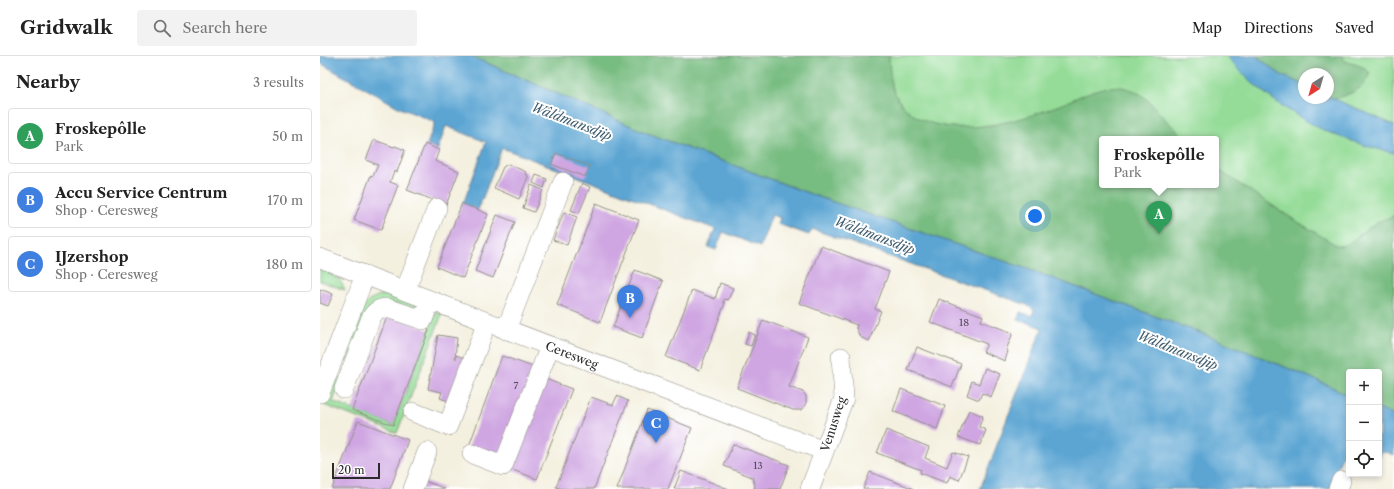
<!DOCTYPE html>
<html lang="en">
<head>
<meta charset="utf-8">
<style>
  body { margin:0; font-family:"Libre Caslon Text",serif; background:#f2f2f2; color:#222 }
  .controls { position:absolute; right:12px; bottom:12px; display:grid; overflow:hidden; border-radius:4px; box-shadow:0 2px 6px #0003 }
  .controls button { width:36px; height:36px; display:grid; place-items:center; padding:0; border:0; border-bottom:1px solid #e0e0e0; background:#fff; color:#222; font:20px sans-serif }
  .compass { position:absolute; left:978px; top:12px; width:36px; height:36px; border-radius:50%; background:#fff; box-shadow:0 2px 6px #0003; rotate:217deg }
  .scale { position:absolute; left:12px; bottom:10px; width:48px; box-sizing:border-box; padding-left:4px; border:2px solid #2b2b2b; border-top:0; font-size:11px; line-height:14px; white-space:nowrap; color:#2b2b2b; -webkit-text-stroke:3px #fff; paint-order:stroke }
  .you { position:absolute; left:715px; top:160px; width:14px; height:14px; margin:-10px; border:3px solid #fff; border-radius:50%; background:#1a73e8; box-shadow:0 0 0 6px #1a73e833 }
  .badge { display:grid; place-items:center; width:26px; height:26px; border-radius:50%; background:#1f6fb2; color:#fff; font-size:13px; font-weight:700 }
  .pin { position:absolute; translate:-50% -33px; filter:drop-shadow(0 1px 2px #0008) }
  .pin::after { content:''; position:absolute; top:21px; width:14px; height:12px; background:inherit; clip-path:polygon(0 0,100% 0,50% 100%) }
  .popup { position:absolute; left:779px; top:80px; width:120px; height:52px; box-sizing:border-box; display:grid; place-content:center; border-radius:4px; background:#fff; filter:drop-shadow(0 1px 3px #0005); font-size:13px; white-space:nowrap; color:#767676 }
  .popup b { font-size:15px; color:#222 }
  .popup::after { content:''; position:absolute; left:50%; top:100%; margin-left:-8px; border:8px solid transparent; border-top-color:#fff }
  .list { margin:0; padding:0; list-style:none }
  h2 { display:flex; justify-content:space-between; align-items:center; height:52px; margin:0; padding:0 16px; font-size:17px }
  h2 small { font-size:13px; font-weight:400; color:#767676 }
  .list li { display:grid; grid-template-columns:26px 1fr auto; gap:12px; align-items:center; box-sizing:border-box; height:56px; margin:0 8px 8px; padding:0 8px; border:1px solid #e0e0e0; border-radius:4px }
  .list b { display:block; font-size:15px; white-space:nowrap }
  .list p { margin:0; font-size:13px; white-space:nowrap; color:#767676 }
  .list em { font-size:13px; font-style:normal; color:#767676 }
  .icon { flex:none; width:22px; height:22px; fill:none; stroke:currentColor; stroke-width:2; stroke-linecap:round; stroke-linejoin:round }
  .map { position:relative; flex:none; width:1074px; height:433px; overflow:hidden }
  header { display:flex; align-items:center; gap:24px; box-sizing:border-box; height:56px; padding:0 20px; background:#fff; border-bottom:1px solid #e0e0e0 }
  header strong { font-size:19px }
  nav { display:flex; gap:22px; margin-inline-start:auto; font-size:14px }
  .search { width:280px; height:36px; background:#f2f2f2; display:flex; align-items:center; gap:10px; box-sizing:border-box; padding:0 14px; border-radius:4px; color:#767676; font-size:15px }
  main { display:flex }
  aside { flex:1; background:#fff }
  .map>svg:first-child { display:block }
  .green { fill:#94dc97; stroke:#608461; fill-rule:evenodd }
  .forest { fill:#77bc80; stroke:#517456 }
  .water { fill:#5ca5d3; stroke:#44687f }
  .building { fill:#cfa6e2 }
  .lines { fill:none; stroke-linecap:round; stroke-linejoin:round }
  .minor-casing { stroke:#908e85; stroke-width:20 }
  .minor { stroke:#fff; stroke-width:19 }
  .labels { text-anchor:middle; dominant-baseline:central; stroke-width:4; stroke-linejoin:round; paint-order:stroke }
  .number-label { font-size:10px; fill:#544a59 }
  .street-label { font-size:12px; fill:#2b2b2b; stroke:#fff }
  .water-label { font-size:13px; font-style:italic; fill:#3f5c6e; stroke:#fff }
</style>
</head>
<body>
<header>
<strong>Gridwalk</strong>
<div class="search"><svg class="icon" aria-label="search" viewBox="0 0 24 24"><circle cx="10" cy="10" r="6"/><path d="M15 15l6 6"/></svg>Search here</div>
<nav><a>Map</a><a>Directions</a><a>Saved</a></nav>
</header>
<main>
<aside>
<h2>Nearby<small>3 results</small></h2>
<ul class="list">
<li><span class="badge" style="background:#2e9e5b">A</span><div><b>Froskepôlle</b><p>Park</p></div><em>50 m</em></li>
<li><span class="badge" style="background:#3f7fe0">B</span><div><b>Accu Service Centrum</b><p>Shop · Ceresweg</p></div><em>170 m</em></li>
<li><span class="badge" style="background:#3f7fe0">C</span><div><b>IJzershop</b><p>Shop · Ceresweg</p></div><em>180 m</em></li>
</ul>
</aside>
<div class="map">
<svg width="1074" height="433" viewBox="0 0 1074 433">
  <rect width="100%" height="100%" fill="#fff"/>
  <filter id="ink" filterUnits="userSpaceOnUse"><feTurbulence type="fractalNoise" baseFrequency=".025" numOctaves="2"/><feDisplacementMap in="SourceGraphic" scale="8" xChannelSelector="R" yChannelSelector="G"/><feConvolveMatrix kernelMatrix="1 2 1 2 8 2 1 2 1" color-interpolation-filters="sRGB"/></filter>
  <filter id="wash" filterUnits="userSpaceOnUse"><feTurbulence type="fractalNoise" baseFrequency=".012" numOctaves="4" result="noise"/><feDisplacementMap in="SourceGraphic" scale="16" xChannelSelector="R" yChannelSelector="G"/><feGaussianBlur stdDeviation="0.9" result="paint"/><feColorMatrix in="noise" values="0 0 0 0 0 0 0 0 0 0 0 0 0 0 0 0 0 1.4 0 .05"/><feComposite in="paint" operator="in"/></filter>
  <g filter="url(#wash)">
    <rect width="100%" height="100%" fill="#f4f0df"/>
    <!-- green -->
    <g class="green">
      <path d="M151,0H1074V360L1059,353V316H1029V339L987,320ZM984,18H1008V42H984ZM782,83H896V129H782Z"/>
      <path d="M0,211C12,217 20,221 25,234L0,225Z"/>
      <path d="M59,239H70L100,249L98,256L73,248L27,305L22,303L42,252L49,245Z"/>
      <path d="M116,256L122,258L77,377L4,349L15,320L22,323L13,346L73,369Z"/>
    </g>
    <!-- forest -->
    <g class="forest">
      <path d="M151,0H569C570,18 570,34 582,49C584,52 588,54 591,57C628,85 698,66 737,50C757,43 779,28 801,31C825,35 831,49 846,64C853,71 860,77 866,83H782V129H896V110L903,117L973,163L1016,189L1022,190L1029,187L1057,166L1074,160V360L1059,353V316H1029V339L987,320L891,281L713,215L496,140L327,77Z"/>
      <path d="M936,0H1022L1025,5L1043,11L1050,17C1042,35 1032,37 1014,43L1008,40V18H984V29L961,19Z"/>
    </g>
    <!-- water -->
    <g class="water">
      <path d="M0,0H151L327,77L496,140L713,215L891,281L987,320L1029,339V393L1025,392L1010,433H660L722,272L698,263L700,256L712,260L714,254L707,249L492,173L489,179L458,168L460,162L452,159L440,191L403,176L396,194L388,191L395,173L182,92L158,154L143,148L166,86L126,70L118,93L107,89L115,66L80,52L0,7Z"/>
      <path d="M907,0H936L961,19L984,29V42H1008V40L1074,69V97C1054,93 1034,86 1015,79C981,66 929,30 907,0Z"/>
      <path d="M1059,353L1074,360V399L1062,395L1059,404Z"/>
    </g>
    <g id="blocks">
      <!-- building -->
      <g class="building">
        <path d="M54,84L74,91L75,90L85,94L77,116L74,115L70,126L78,129L61,174L34,164L51,119L53,120L58,109L46,104Z"/>
        <path d="M105,88L119,94L115,105L139,115L126,149L87,134Z"/>
        <path d="M236,97L270,110L265,121L231,108Z"/>
        <path d="M188,108L206,116L208,121L199,143L174,132L183,111Z"/>
        <path d="M216,119L227,123L224,132L213,127Z"/>
        <path d="M262,127L270,131L259,157L251,154Z"/>
        <path d="M211,129L223,134L214,156L203,152Z"/>
        <path d="M142,147L168,158L143,222L117,211Z"/>
        <path d="M276,147L319,164L280,266L237,249Z"/>
        <path d="M244,156L257,161L247,189L233,184Z"/>
        <path d="M177,159L195,166L173,222L155,215Z"/>
        <path d="M501,190L569,216L555,253L561,255L549,285L540,281L536,272L537,269L479,247Z"/>
        <path d="M315,214L343,225L322,282L293,271Z"/>
        <path d="M400,227L413,232L408,244L405,243L403,246L405,247L380,314L346,301L372,234L395,243Z"/>
        <path d="M0,233L13,238L8,250L0,247Z"/>
        <path d="M619,243L663,260L661,265L693,277L686,294L688,295L685,305L663,296L667,288L610,266Z"/>
        <path d="M68,258L109,274L73,369L32,354Z"/>
        <path d="M443,264L488,281L469,331L483,336L486,340V348L481,354H473L417,332Z"/>
        <path d="M429,276L435,279L431,290L425,288Z"/>
        <path d="M118,279L137,282L135,302L136,303V299L147,303L131,346L120,342L122,336L108,333Z"/>
        <path d="M597,291L641,308L632,331L588,314Z"/>
        <path d="M182,300L216,312L180,402L149,390Z"/>
        <path d="M665,312L680,318L671,341L662,337L659,344L647,339L652,325L659,328Z"/>
        <path d="M225,323L252,333L217,423L190,413Z"/>
        <path d="M581,333L625,350L617,373L573,355Z"/>
        <path d="M297,340L308,345L274,433H242L236,431L271,341L293,349Z"/>
        <path d="M327,354L372,372L348,433H297Z"/>
        <path d="M649,354L663,360L659,371L666,374L660,389L638,381Z"/>
        <path d="M38,365L88,384L70,433H12Z"/>
        <path d="M566,374L609,391L605,402L627,411L633,396L648,401L639,424L630,420L627,427L600,417L601,414L557,397Z"/>
        <path d="M413,388L469,409L460,433H434L435,429L432,421L404,410Z"/>
        <path d="M361,415L409,433H354Z"/>
        <path d="M550,416L594,433H543Z"/>
        <path d="M105,425L125,433H102Z"/>
      </g>
    </g>
  </g>
  <g filter="url(#ink)">
    <use href="#blocks" fill-opacity="0" stroke="#908e85" stroke-width="1"/>
    <g class="lines">
      <defs>
        <g id="minor">
          <path id="s1" d="M0,202L504,395"/>
          <path d="M85,235L117,152"/>
          <path d="M186,274L243,126"/>
          <path d="M24,333L51,262C55,255 59,252 67,252L103,264L110,245"/>
          <path d="M0,337L45,219"/>
          <path d="M93,356L128,370L167,266"/>
          <path d="M152,398L183,410L230,290"/>
          <path d="M93,433L107,396"/>
          <path d="M490,433L524,342L521,301"/>
          <path d="M1018,433L1021,425"/>
        </g>
      </defs>
      <!-- minor casing -->
      <use href="#minor" class="minor-casing"/>
      <!-- minor -->
      <use href="#minor" class="minor"/>
    </g>
  </g>
  <g class="labels">
    <!-- number labels -->
    <g class="number-label">
      <text x="644" y="266">18</text>
      <text x="196" y="329">7</text>
      <text x="438" y="409">13</text>
    </g>
    <!-- street labels -->
    <g class="street-label">
      <text stroke="none"><textPath href="#s1" startOffset="270">Ceresweg</textPath></text>
      <text transform="translate(513 368) rotate(-72)">Venusweg</text>
    </g>
    <!-- water labels -->
    <g class="water-label">
      <text transform="translate(252 65) rotate(21)">Wâldmansdjip</text>
      <text transform="translate(555 179) rotate(21)">Wâldmansdjip</text>
      <text transform="translate(858 294) rotate(22)">Wâldmansdjip</text>
    </g>
  </g>
</svg>
<div class="controls">
<button>+</button>
<button>−</button>
<button><svg class="icon" aria-label="locate" viewBox="0 0 24 24"><circle cx="12" cy="12" r="6"/><path d="M12 2v4M12 18v4M2 12h4M18 12h4"/></svg></button>
</div>
<svg class="compass" viewBox="-18 -18 36 36"><path d="M0-13l5 13h-10z" fill="#e53935"/><path d="M0 13l5-13h-10z" fill="#767676"/></svg>
<div class="scale">20 m</div>
<div class="you"></div>
<div class="pin badge" style="left:839px;top:178px;background:#2e9e5b">A</div>
<div class="popup"><b>Froskepôlle</b>Park</div>
<div class="pin badge" style="left:310px;top:262px;background:#3f7fe0">B</div>
<div class="pin badge" style="left:336px;top:387px;background:#3f7fe0">C</div>
</div>
</main>
</body>
</html>
